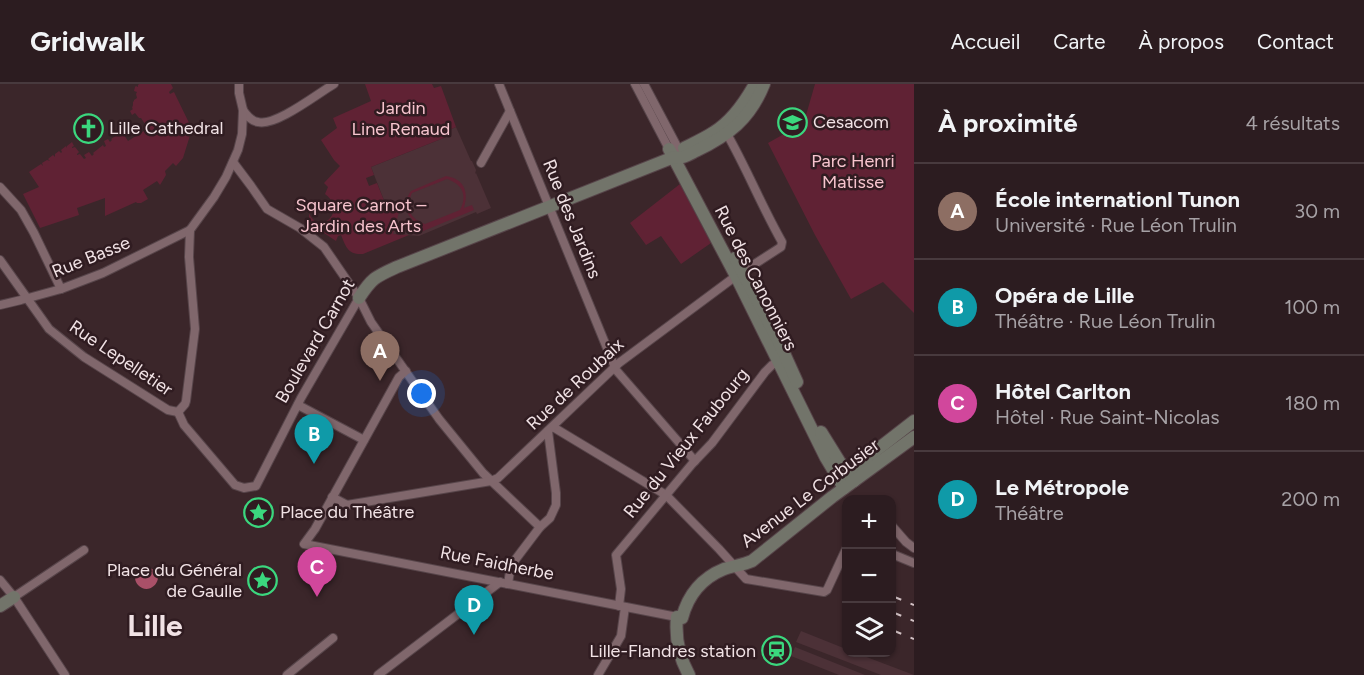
<!DOCTYPE html>
<html lang="fr">
<head>
<meta charset="utf-8">
<style>
  body { margin:0; font-family:Figtree,sans-serif; background:#342529; color:#f1f3f6 }
  .controls { position:absolute; right:18px; bottom:18px; display:grid; overflow:hidden; border-radius:12px; box-shadow:0 2px 4px #0004 }
  .controls button { width:54px; height:54px; display:grid; place-items:center; padding:0; border:0; border-bottom:2px solid #483a3e; background:#2c1c20; color:#f1f3f6; font:30px sans-serif }
  .you { position:absolute; left:422px; top:310px; width:21px; height:21px; margin:-15px; border:4px solid #fff; border-radius:50%; background:#1a73e8; box-shadow:0 0 0 9px #1a73e833 }
  .badge { display:grid; place-items:center; width:39px; height:39px; border-radius:50%; background:#bca0f2; color:#fff; font-size:20px; font-weight:700 }
  .pin { position:absolute; translate:-50% -50px; filter:drop-shadow(0 2px 3px #0008) }
  .pin::after { content:''; position:absolute; top:32px; width:21px; height:18px; background:inherit; clip-path:polygon(0 0,100% 0,50% 100%) }
  .list { margin:0; padding:0; list-style:none }
  h2 { display:flex; justify-content:space-between; align-items:center; height:78px; margin:0; padding:0 24px; font-size:26px }
  h2 small { font-size:20px; font-weight:400; color:#a6a1a5 }
  .list li { display:grid; grid-template-columns:39px 1fr auto; gap:18px; align-items:center; box-sizing:border-box; height:96px; padding:0 24px; border-top:2px solid #483a3e }
  .list b { display:block; font-size:22px; white-space:nowrap }
  .list p { margin:0; font-size:20px; white-space:nowrap; color:#a6a1a5 }
  .list em { font-size:20px; font-style:normal; color:#a6a1a5 }
  .icon { flex:none; width:33px; height:33px; fill:none; stroke:currentColor; stroke-width:2; stroke-linecap:round; stroke-linejoin:round }
  .map { position:relative; flex:none; width:914px; height:591px; overflow:hidden }
  header { display:flex; align-items:center; gap:36px; box-sizing:border-box; height:84px; padding:0 30px; background:#2c1c20; border-bottom:2px solid #483a3e }
  header strong { font-size:28px }
  nav { display:flex; gap:33px; margin-inline-start:auto; font-size:21px }
  main { display:flex }
  aside { flex:1; background:#2c1c20 }
  .map>svg:first-child { display:block }
  .built { fill:#4c3137 }
  .green { fill:#602234; fill-rule:evenodd }
  .water { fill:#a95068 }
  .lines { fill:none; stroke-linecap:round; stroke-linejoin:round }
  .street-casing { stroke:#57454a; stroke-width:10 }
  .secondary-casing { stroke:#57454a; stroke-width:14 }
  .street { stroke:#80676c; stroke-width:8 }
  .secondary { stroke:#72746a; stroke-width:12 }
  .rail { stroke:#d3c3c6; stroke-width:2; stroke-dasharray:10 10; stroke-linecap:butt }
  .labels { text-anchor:middle; dominant-baseline:central; stroke-width:5; stroke-linejoin:round; paint-order:stroke }
  .park-label { font-size:18px; fill:#f7c4ce; stroke:#301c21 }
  .poi-label { font-size:18px; fill:#f1e2e5; stroke:#301c21; text-anchor:start }
  .street-label { font-size:18px; fill:#f1e2e5; stroke:#301c21 }
  .town-label { font-size:30px; font-weight:bold; fill:#f1e2e5; stroke:#301c21 }
</style>
</head>
<body>
<header>
<strong>Gridwalk</strong>
<nav><a>Accueil</a><a>Carte</a><a>À propos</a><a>Contact</a></nav>
</header>
<main>
<div class="map">
<svg width="914" height="591" viewBox="0 0 914 591">
  <rect width="100%" height="100%" fill="#3b262a"/>
  <!-- built -->
  <g class="built">
    <path d="M456,43L471,77H472L476,86L475,90L476,89L491,124L477,130L476,128L419,152L393,150L387,124L371,83L446,53L444,48Z"/>
    <path d="M801,547L846,565V568L856,569L914,591H881L796,558Z"/>
    <path d="M795,563L865,591H839L791,572Z"/>
  </g>
  <!-- green -->
  <g class="green">
    <path d="M139,0H171L173,4L169,8L170,10L174,8L192,45L183,74L176,82L173,79L165,87L166,91L160,101L157,97L143,106L148,115L141,119H137L136,118L105,132V114L77,124L79,131L40,144L23,110L39,103L29,88L41,80L43,82L42,79L47,76L50,77L48,75L53,71L55,73V70L59,67L61,69L62,68L61,66L66,62L67,64V62L72,58L74,62L72,63V64L75,63L79,68L77,70V71L80,70L84,75L86,74L84,71L89,68L92,72L94,70L93,69L103,61L104,63L106,62L104,57L108,55L110,58L112,56L111,55L122,48L128,57L147,45V43L141,34H139L135,29L132,31L130,27L133,25L132,24L133,21V17L134,18V16L137,14L136,10L137,8L134,7L135,3L136,2L138,3V1Z"/>
    <path d="M365,0H432L434,4L441,2L456,43L444,48L446,53L371,83L374,91L366,94L369,102L377,99L387,124L399,128L393,150L409,151L363,170C348,171 346,163 341,151L338,152L336,157L312,141L309,136V129C319,153 348,127 325,110L328,103L324,99L340,82L334,76L321,56L337,44L333,34L371,17Z"/>
    <path d="M815,0H914V229L883,198L851,215L815,151L768,59L784,50L800,52Z"/>
    <path d="M446,92C464,95 469,107 464,124L472,121L474,126L416,150L414,145L421,142C406,133 401,121 411,107ZM447,95C462,100 468,111 460,126L425,140C410,135 405,124 412,109Z"/>
    <path d="M680,100L711,159L681,180L661,152L646,161L630,139Z"/>
  </g>
  <!-- water -->
  <path class="water" d="M146,483C171,488 151,515 138,501C131,493 138,485 146,483Z"/>
  <g class="lines">
    <defs>
      <g id="street">
        <path d="M499,0L616,286L695,377"/>
        <path d="M635,0L669,65"/>
        <path d="M644,0L679,66"/>
        <path d="M243,26C247,32 251,37 258,38C275,43 317,10 334,0"/>
        <path d="M233,78L251,102L267,125L300,144L324,163L359,214L371,238L439,335L483,389L540,443"/>
        <path d="M481,79L510,27"/>
        <path d="M0,103L21,126L34,149L61,205"/>
        <path d="M0,176L49,245L84,273L168,326L178,328"/>
        <path d="M0,221L21,216L61,205L103,189L190,146L214,113L226,93L238,66L242,50L243,26L239,9V0"/>
        <path d="M406,287L399,293L315,445L304,460L677,533"/>
        <path d="M298,321L364,356"/>
        <path d="M178,328L184,341L235,401L244,404L256,402L301,314L359,214"/>
        <path d="M178,328L185,320L186,317L195,245L189,173L190,146"/>
        <path d="M553,343L666,411L719,465L746,495L824,508L827,506L846,465"/>
        <path d="M332,413L347,421L491,397L498,394L619,279L736,192L781,163L782,158C762,123 747,85 727,50"/>
        <path d="M892,442L906,458L914,464"/>
        <path d="M892,470L914,479"/>
        <path d="M0,496L14,513L65,591"/>
        <path d="M508,500L510,487L515,476L540,443L550,434L556,421V409L548,347"/>
        <path d="M14,513L84,466"/>
        <path d="M619,522L621,505L616,471L692,380L712,359L765,288L772,281L782,276"/>
        <path d="M287,591L333,554"/>
        <path d="M378,591L500,498"/>
        <path d="M598,591L621,552L625,523"/>
      </g>
      <g id="secondary">
        <path d="M684,64C694,59 705,54 714,48C732,37 745,18 755,0"/>
        <path d="M669,65L736,192L826,374L844,404"/>
        <path d="M735,174L778,256L797,298"/>
        <path d="M359,214C372,194 375,193 397,183L674,73C682,75 688,71 696,67C729,51 750,35 764,0"/>
        <path d="M821,348L839,377L854,397"/>
        <path d="M847,389L914,337"/>
        <path d="M0,522L14,513"/>
        <path d="M689,591C679,573 675,554 677,533L682,534C688,511 702,494 724,485C733,482 743,481 752,477L832,413L914,353"/>
      </g>
    </defs>
    <!-- street casing -->
    <use href="#street" class="street-casing"/>
    <!-- secondary casing -->
    <use href="#secondary" class="secondary-casing"/>
    <!-- street -->
    <use href="#street" class="street"/>
    <!-- secondary -->
    <use href="#secondary" class="secondary"/>
    <!-- rail -->
    <g class="rail">
      <path d="M892,512L914,521"/>
      <path d="M892,528L914,537"/>
      <path d="M892,546L914,555"/>
    </g>
  </g>
  <!-- icons -->
  <defs>
    <symbol id="university-ring" viewBox="-11 -11 22 22"><circle r="9.5" fill="#301c21" stroke="#3bd77e" stroke-width="1.5"/><path d="M0-5L7-2L0 1L-7-2ZM-4 1L0 2.5L4 1V4Q0 6-4 4Z" fill="#3bd77e"/></symbol>
    <symbol id="church-ring" viewBox="-11 -11 22 22"><circle r="9.5" fill="#301c21" stroke="#3bd77e" stroke-width="1.5"/><path d="M-1.2-6h2.4v3.5h3.3v2.4h-3.3V6h-2.4V-.1h-3.3v-2.4h3.3Z" fill="#3bd77e"/></symbol>
    <symbol id="sight-ring" viewBox="-11 -11 22 22"><circle r="9.5" fill="#301c21" stroke="#3bd77e" stroke-width="1.5"/><path d="M0-6L1.8-2.2L6-1.7L2.9 1.2L3.7 5.4L0 3.3L-3.7 5.4L-2.9 1.2L-6-1.7L-1.8-2.2Z" fill="#3bd77e"/></symbol>
    <symbol id="station-ring" viewBox="-11 -11 22 22"><circle r="9.5" fill="#301c21" stroke="#3bd77e" stroke-width="1.5"/><path d="M-3-6H3Q5-6 5-4V2Q5 4 3 4L4.5 6H3L1.5 4h-3L-3 6H-4.5L-3 4Q-5 4-5 2V-4Q-5-6-3-6ZM-3.5-4v3h7v-3ZM-3.5 1v1.5H-2V1ZM2 1v1.5H3.5V1Z" fill="#3bd77e"/></symbol>
  </defs>
  <g fill-rule="evenodd">
    <use href="#university-ring" x="776" y="22" width="33" height="33"/>
    <use href="#church-ring" x="72" y="28" width="33" height="33"/>
    <use href="#sight-ring" x="242" y="412" width="33" height="33"/>
    <use href="#sight-ring" x="246" y="480" width="33" height="33"/>
    <use href="#station-ring" x="760" y="550" width="33" height="33"/>
  </g>
  <g class="labels">
    <!-- park labels -->
    <g class="park-label">
      <text x="401" y="24">Jardin<tspan x="401" dy="21">Line Renaud</tspan></text>
      <text x="853" y="77">Parc Henri<tspan x="853" dy="21">Matisse</tspan></text>
      <text x="361" y="121">Square Carnot –<tspan x="361" dy="21">Jardin des Arts</tspan></text>
    </g>
    <!-- poi labels -->
    <g class="poi-label">
      <text x="813" y="38">Cesacom</text>
      <text x="109" y="44">Lille Cathedral</text>
      <text x="280" y="428">Place du Théâtre</text>
      <text x="242" y="486" text-anchor="end">Place du Général<tspan x="242" dy="21">de Gaulle</tspan></text>
      <text x="756" y="567" text-anchor="end">Lille-Flandres station</text>
    </g>
    <!-- street labels -->
    <g class="street-label">
      <text transform="translate(572 135) rotate(68)">Rue des Jardins</text>
      <text transform="translate(91 173) rotate(-22)">Rue Basse</text>
      <text transform="translate(756 194) rotate(63)">Rue des Canonniers</text>
      <text transform="translate(315 257) rotate(-60)">Boulevard Carnot</text>
      <text transform="translate(121 274) rotate(34)">Rue Lepelletier</text>
      <text transform="translate(575 300) rotate(-43)">Rue de Roubaix</text>
      <text transform="translate(686 359) rotate(-51)">Rue du Vieux Faubourg</text>
      <text transform="translate(810 409) rotate(-37)">Avenue Le Corbusier</text>
      <text transform="translate(497 479) rotate(11)">Rue Faidherbe</text>
    </g>
    <!-- town labels -->
    <g class="town-label">
      <text x="155" y="541">Lille</text>
    </g>
  </g>
</svg>
<div class="controls">
<button>+</button>
<button>−</button>
<button><svg class="icon" aria-label="layers" viewBox="0 0 24 24"><path d="M12 4l9 5-9 5-9-5zM3 14l9 5 9-5"/></svg></button>
</div>
<div class="you"></div>
<div class="pin badge" style="left:380px;top:297px;background:#8d6e63">A</div>
<div class="pin badge" style="left:314px;top:380px;background:#0f9aa8">B</div>
<div class="pin badge" style="left:317px;top:513px;background:#d1479c">C</div>
<div class="pin badge" style="left:474px;top:551px;background:#0f9aa8">D</div>
</div>
<aside>
<h2>À proximité<small>4 résultats</small></h2>
<ul class="list">
<li><span class="badge" style="background:#8d6e63">A</span><div><b>École internationl Tunon</b><p>Université · Rue Léon Trulin</p></div><em>30 m</em></li>
<li><span class="badge" style="background:#0f9aa8">B</span><div><b>Opéra de Lille</b><p>Théâtre · Rue Léon Trulin</p></div><em>100 m</em></li>
<li><span class="badge" style="background:#d1479c">C</span><div><b>Hôtel Carlton</b><p>Hôtel · Rue Saint-Nicolas</p></div><em>180 m</em></li>
<li><span class="badge" style="background:#0f9aa8">D</span><div><b>Le Métropole</b><p>Théâtre</p></div><em>200 m</em></li>
</ul>
</aside>
</main>
</body>
</html>
